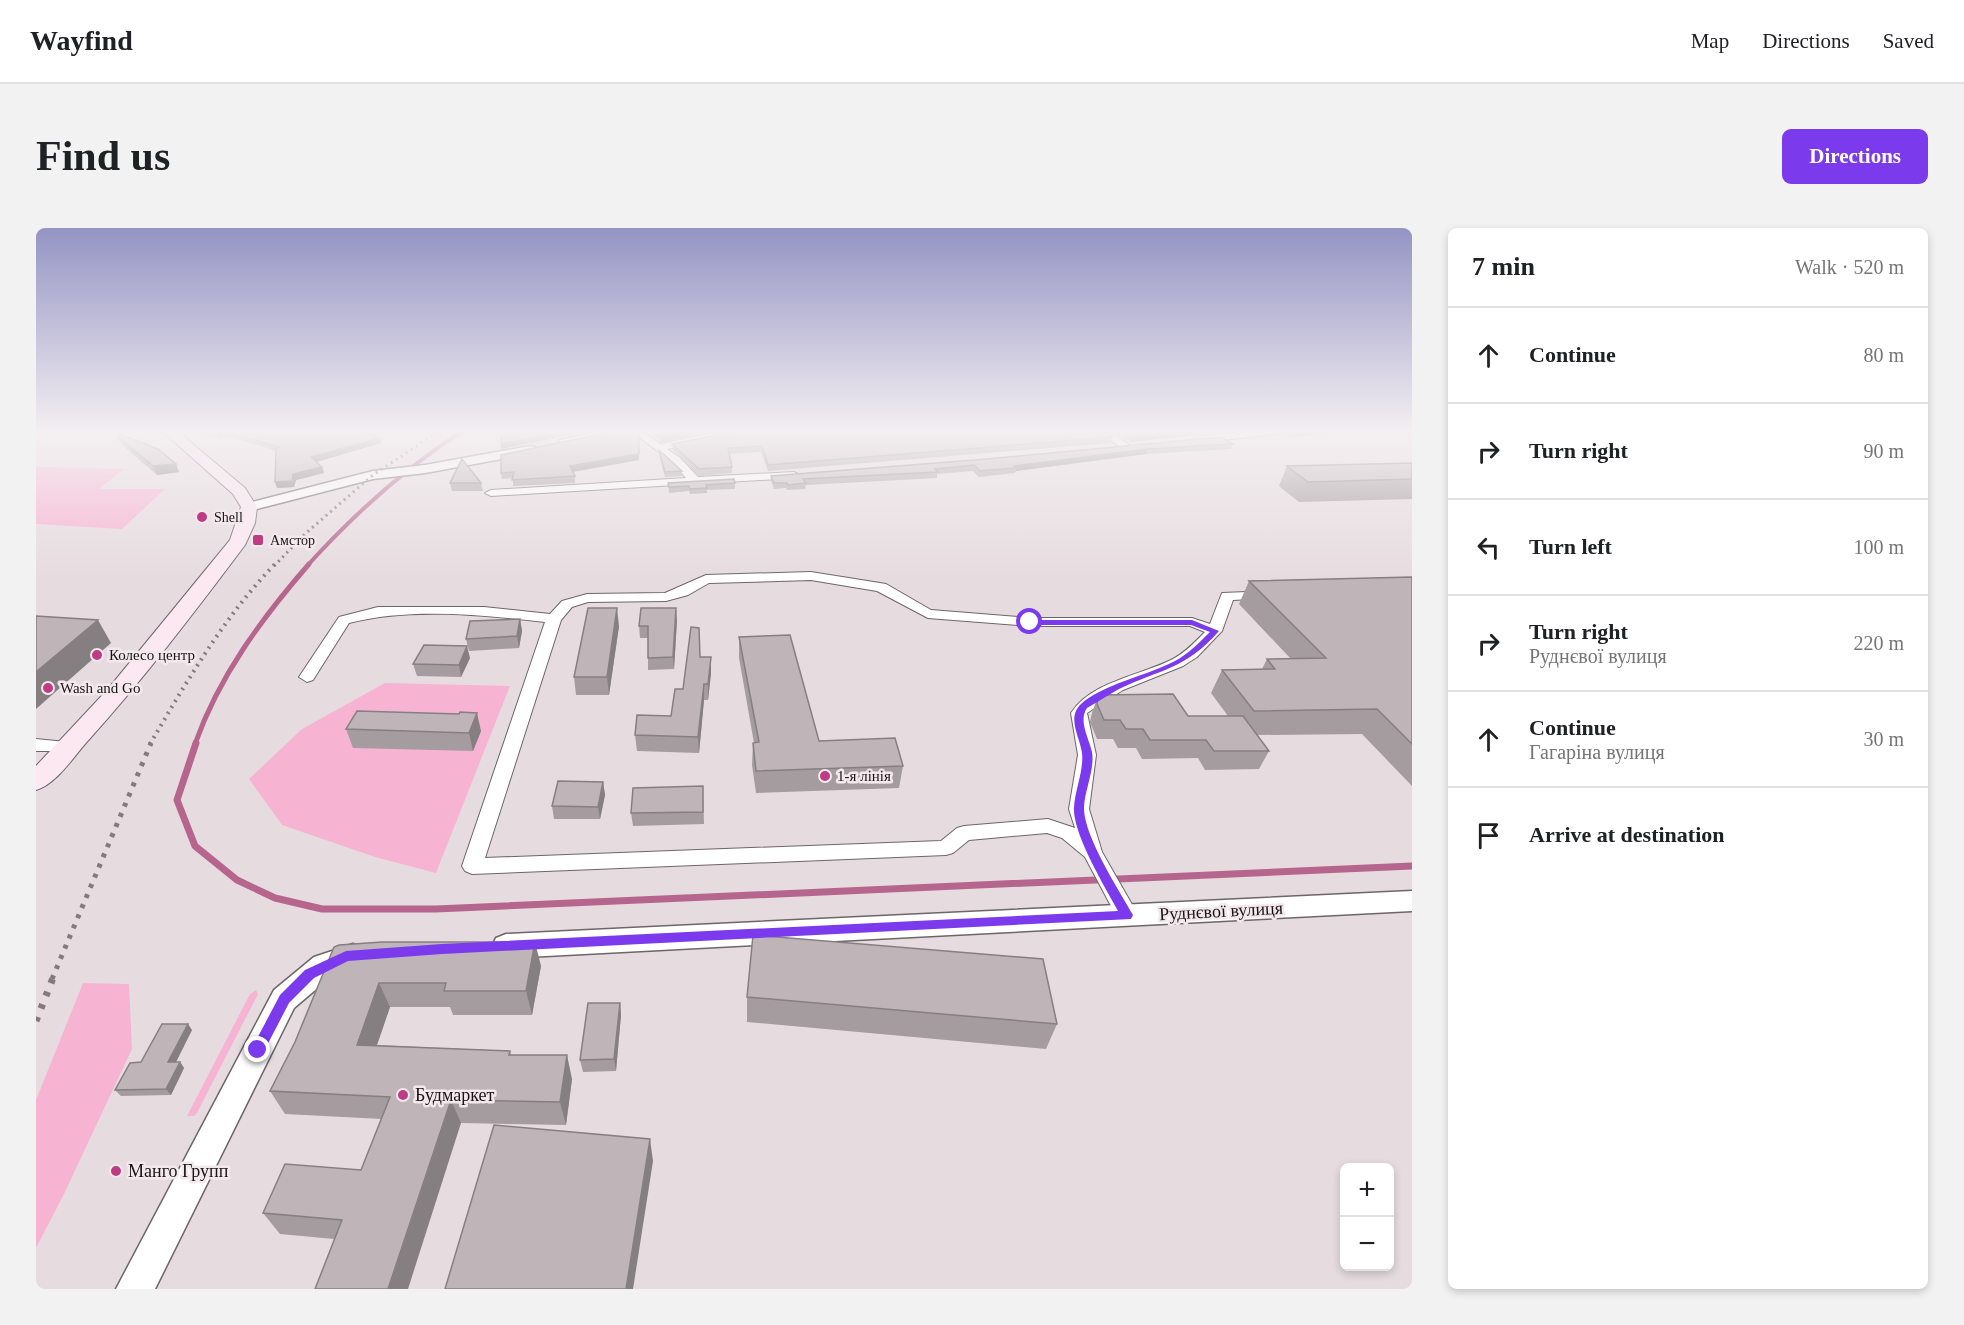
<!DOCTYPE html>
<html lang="en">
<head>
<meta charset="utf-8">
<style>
  body { margin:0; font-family:"Times New Roman",serif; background:#f2f2f2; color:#202124 }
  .controls { position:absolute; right:18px; bottom:18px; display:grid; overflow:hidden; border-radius:9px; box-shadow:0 3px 9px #0003 }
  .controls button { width:54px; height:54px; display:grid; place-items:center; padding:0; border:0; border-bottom:2px solid #e0e0e0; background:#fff; color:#202124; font:30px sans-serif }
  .stop { position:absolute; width:18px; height:18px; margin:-14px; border:4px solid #7c3aed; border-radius:50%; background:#fff }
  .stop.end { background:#7c3aed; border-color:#fff; box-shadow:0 2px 6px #0008 }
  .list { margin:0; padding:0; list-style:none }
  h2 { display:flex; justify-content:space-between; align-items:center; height:78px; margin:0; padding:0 24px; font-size:26px }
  h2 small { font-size:20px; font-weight:400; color:#757577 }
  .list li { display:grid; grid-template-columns:39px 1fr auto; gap:18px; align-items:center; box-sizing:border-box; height:96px; padding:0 24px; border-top:2px solid #e0e0e0 }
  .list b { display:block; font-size:22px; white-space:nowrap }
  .list p { margin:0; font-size:20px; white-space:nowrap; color:#757577 }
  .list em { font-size:20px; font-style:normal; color:#757577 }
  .icon { flex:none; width:33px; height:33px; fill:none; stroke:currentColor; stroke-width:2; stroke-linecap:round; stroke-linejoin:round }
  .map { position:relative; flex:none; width:1376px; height:1061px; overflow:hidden; border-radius:9px }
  header { display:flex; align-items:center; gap:36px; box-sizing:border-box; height:84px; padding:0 30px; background:#fff; border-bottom:2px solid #e0e0e0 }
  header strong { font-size:28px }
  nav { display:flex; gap:33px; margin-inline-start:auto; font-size:21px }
  .intro { display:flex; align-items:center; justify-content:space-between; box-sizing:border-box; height:144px; padding:0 36px }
  h1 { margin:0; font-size:42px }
  .button { padding:15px 27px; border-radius:9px; background:#7c3aed; color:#fff; font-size:21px; font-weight:700 }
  main { display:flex; gap:36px; padding:0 36px }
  aside { flex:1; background:#fff; border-radius:9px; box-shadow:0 3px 9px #0003 }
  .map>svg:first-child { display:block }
  .green { fill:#f7b4d2 }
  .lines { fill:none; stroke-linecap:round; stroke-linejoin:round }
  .stream-far2 { stroke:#b6658d; stroke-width:4 }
  .stream-far1 { stroke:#b6658d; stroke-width:5 }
  .stream { stroke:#b6658d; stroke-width:7 }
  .minor-casing { stroke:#6e6569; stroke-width:2 }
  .tertiary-casing { stroke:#6e6569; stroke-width:3 }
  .secondary-casing { stroke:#6e6569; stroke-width:2 }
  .minor { fill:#fff; fill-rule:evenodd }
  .tertiary { fill:#fff; fill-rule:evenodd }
  .secondary { fill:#fce8f1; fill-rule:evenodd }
  .rail-far3 { stroke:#827b7e; stroke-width:3; stroke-dasharray:2 4; stroke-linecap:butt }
  .rail-far2 { stroke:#827b7e; stroke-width:4; stroke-dasharray:2 5; stroke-linecap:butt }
  .rail-far1 { stroke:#827b7e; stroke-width:5; stroke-dasharray:4 7; stroke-linecap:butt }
  .rail { stroke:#827b7e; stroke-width:7; stroke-dasharray:4.5 9; stroke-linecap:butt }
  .wall { fill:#a49c9f }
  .shaded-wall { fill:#867f82 }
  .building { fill:#bfb5b9; stroke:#867f82; stroke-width:1.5 }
  .route { fill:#7c3aed }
  .poi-dot { fill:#be3c83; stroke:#f3e9ed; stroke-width:2 }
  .labels { text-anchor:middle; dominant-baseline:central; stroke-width:5; stroke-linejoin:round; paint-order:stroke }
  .far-poi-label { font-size:14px; fill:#191517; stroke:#f3e9ed; text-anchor:start }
  .poi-label { font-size:15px; fill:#191517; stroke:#f3e9ed; text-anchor:start }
  .near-street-label { font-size:18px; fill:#191517; stroke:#f3e9ed }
  .near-poi-label { font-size:18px; fill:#191517; stroke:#f3e9ed; text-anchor:start }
</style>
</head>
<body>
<header>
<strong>Wayfind</strong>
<nav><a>Map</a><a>Directions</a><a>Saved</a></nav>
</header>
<div class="intro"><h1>Find us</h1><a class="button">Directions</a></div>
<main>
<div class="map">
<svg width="1376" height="1061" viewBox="0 0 1376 1061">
  <rect width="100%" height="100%" fill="#e6dce0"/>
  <!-- green -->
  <g class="green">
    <path d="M0,239L88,241L63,261H129L86,301L0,296Z"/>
    <path d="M349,455L474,458L400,645L339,629L246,597L213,551L266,501Z"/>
    <path d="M47,755L93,756L96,821L28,966L0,1020V872Z"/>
    <path d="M220,762L222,766L161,885L158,888H151L214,766Z"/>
  </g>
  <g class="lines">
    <!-- stream-far2 -->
    <path class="stream-far2" d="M271,338C319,285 369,240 428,202"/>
    <!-- stream-far1 -->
    <path class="stream-far1" d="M159,516C183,448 226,390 273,336"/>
    <!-- stream -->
    <path class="stream" d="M160,515L141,572L159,618L201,652L239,670L286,681H400L1376,638"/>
    <defs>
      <g id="minor">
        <path d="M594,202H605L624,216L694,202H712L707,205L631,221L644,230L662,249L758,244L764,247L758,250L455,268L449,265L455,262L650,250L636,234Z"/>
        <path d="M1059,202H1070L1098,220L1093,223L1089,222Z"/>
        <path d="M1224,202H1251L1246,205L1162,215L1157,212L1162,209Z"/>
        <path d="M775,344L850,356L895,382L994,390H1156L1174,396L1186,365L1237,363L1239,366L1232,370L1197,372L1186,403L1161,429L1147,438L1087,462L1051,485L1060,527L1053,581L1066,624L1102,687L1099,693L1091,696L1083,693L1049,629L1026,610L1011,605L933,612L917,625L910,627L436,646L429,643L426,638L509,394C447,387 375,379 313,395L277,452L271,454L263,449L303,389L342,379H448L514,386L526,373L551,366L629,365L670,347ZM775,352L841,363L892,390L994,398H1154L1169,404C1159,414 1150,424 1137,431C1104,448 1056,453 1035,485L1042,527L1033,581L1039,600L1012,591L928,598L921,600L905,613L449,630L525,392L536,379L552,374L630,373L652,367L673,355Z"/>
        <path d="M0,511L40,515L43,519L40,523H0Z"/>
      </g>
      <g id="tertiary">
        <path d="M570,202H590L588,205L529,219L522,215L524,212Z"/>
        <path d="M494,218L499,219L501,222L499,225L389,245L337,251L213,283L206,279L208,276L337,243L389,237Z"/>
        <path d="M1376,663V683L470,730L460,726L456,718L460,710L470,706Z"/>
        <path d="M317,716L327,720L331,728L327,736L298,746L258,780L119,1061H80L238,762L278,729Z"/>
      </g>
      <path id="secondary" d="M125,202H140L209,260L221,279L219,295L209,317C158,385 106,453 49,516C36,531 20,556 0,562V538L72,461L194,312L205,279L197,266Z"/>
    </defs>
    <!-- minor casing -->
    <use href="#minor" class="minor-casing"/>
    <!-- tertiary casing -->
    <use href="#tertiary" class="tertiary-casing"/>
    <!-- secondary casing -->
    <use href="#secondary" class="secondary-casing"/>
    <!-- minor -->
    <use href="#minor" class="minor"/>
    <!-- tertiary -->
    <use href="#tertiary" class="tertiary"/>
    <!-- secondary -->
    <use href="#secondary" class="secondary"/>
    <!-- rail-far3 -->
    <path class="rail-far3" d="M238,338L270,305L337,247L405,202"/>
    <!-- rail-far2 -->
    <path class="rail-far2" d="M114,516C151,453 188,389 239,336"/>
    <!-- rail-far1 -->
    <path class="rail-far1" d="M16,751L115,515"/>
    <!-- rail -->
    <path class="rail" d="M0,793L17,750"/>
  </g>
  <!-- wall -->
  <g class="wall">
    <path d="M154,202H356L338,208L345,215L280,234L286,239L288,245L260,252L258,259L241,260L240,223L202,211L187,208L183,210Z"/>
    <path d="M617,202H685L625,214L619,209Z"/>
    <path d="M1074,202H1206L1094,214Z"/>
    <path d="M1251,202H1309L1308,203L1255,209L1249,206Z"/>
    <path d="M81,208L143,244L121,247L85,216Z"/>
    <path d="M1076,209L1075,215L732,243L725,224L693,226L696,239V245L663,248L637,222L636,216Z"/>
    <path d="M603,212V232L537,244L539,248V255L477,258V250L466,251L465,245Z"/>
    <path d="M1197,216L1195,221L1110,226L980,243L979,245L943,249L937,243L901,246V250L770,257L769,261L751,262L750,260L738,261L735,253V248L951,231Z"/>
    <path d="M623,222L646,243V248L629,249L623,227Z"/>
    <path d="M1376,235V271L1263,274L1243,258L1251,238Z"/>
    <path d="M414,255H445L447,263H416Z"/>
    <path d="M632,255H699V261L671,262V265L654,266L653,263L633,265Z"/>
    <path d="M1376,349V558L1326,506L1221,507L1233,523L1223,541L1169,542L1162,530L1106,531L1100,520H1082L1077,511H1061L1054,494L1056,485L1062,467L1152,488H1192L1175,465L1186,442L1226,441L1231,431H1255L1203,376L1213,353Z"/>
    <path d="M484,391L486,403L483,420L433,423L430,411Z"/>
    <path d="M641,392L638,441L612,442V410H604L603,398Z"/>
    <path d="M583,398L573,467H540L538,449Z"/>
    <path d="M703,409L783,513L867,538L863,560L720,565L716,537L717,515H718L703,430Z"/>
    <path d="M664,429L675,445L672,472H668L663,525L601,523L599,507L635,488L647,461Z"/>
    <path d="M434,430L425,449L381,448L377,436Z"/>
    <path d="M423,486L445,503L437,523L317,520L310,501Z"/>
    <path d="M567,554L569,567L564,591H518L516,578Z"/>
    <path d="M667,558L668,596L597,598L595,585Z"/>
    <path d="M298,719L505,738L496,787H417L414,779H354L341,817L474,823L475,827L536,851L530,897L425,895L298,1011L244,1006L227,985L325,942L346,891L249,886L234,863L259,814Z"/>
    <path d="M711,769L1021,796L1010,821L711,794Z"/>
    <path d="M584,775L585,787L580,843L547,844L544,832Z"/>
    <path d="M156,802L140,834H144L148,840L135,867L85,868L79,862L105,834Z"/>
  </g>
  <!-- shaded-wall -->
  <g class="shaded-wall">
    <path d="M185,202L187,208L183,210L180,204Z"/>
    <path d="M338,202H356L330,211L328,205Z"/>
    <path d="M535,202H559L465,221V216Z"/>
    <path d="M655,202H685L625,214L624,208Z"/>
    <path d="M1153,202H1206L1094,214L1095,208Z"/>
    <path d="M1269,202H1309L1308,203L1255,209L1257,203Z"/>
    <path d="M603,206V232L535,244L534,238Z"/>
    <path d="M344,210L345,215L277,235L275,229Z"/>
    <path d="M1111,221L1110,226L980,243V240L978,238Z"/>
    <path d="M140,236L143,244L121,247L117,238Z"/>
    <path d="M286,239L288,245L260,252L258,259L241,260L239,254L257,246Z"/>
    <path d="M581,380L583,398L573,467L571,449Z"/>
    <path d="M640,380L641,392L638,441L637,429Z"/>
    <path d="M484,391L486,403L483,420L481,408Z"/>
    <path d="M62,392L75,415L0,481V444Z"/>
    <path d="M431,418L434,430L425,449L423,437Z"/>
    <path d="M675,429V445L672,472V456Z"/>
    <path d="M668,456V472L663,525L662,509Z"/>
    <path d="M441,485L445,503L437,523L433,505Z"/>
    <path d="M567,554L569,567L564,591L562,579Z"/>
    <path d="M499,714L505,738L496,787L490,763Z"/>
    <path d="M343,755L354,779L333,840L321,817Z"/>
    <path d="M584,775L585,787L580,843L578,831Z"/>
    <path d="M152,796L156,802L137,840L132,834Z"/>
    <path d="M531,827L536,851L530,897L524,874Z"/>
    <path d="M144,834L148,840L135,867L130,861Z"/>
    <path d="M415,872L425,895L372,1061H352Z"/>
    <path d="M614,911L617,933L597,1061H590Z"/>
  </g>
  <!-- building -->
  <g class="building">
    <path d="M172,202H338L328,205L344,210L275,229L286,239L257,246L256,253L239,254L240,220L243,219L200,206L185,202L180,204Z"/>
    <path d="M489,202H535L465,216V208Z"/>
    <path d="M584,202H597L603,206V226L534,238L539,248L476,252L478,244L465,245V227Z"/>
    <path d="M618,202H655L624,208L618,203Z"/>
    <path d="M706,202H1065L1076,209L732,237L726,218L692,220L696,239L663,241L636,216Z"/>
    <path d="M1085,202H1153L1095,208Z"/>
    <path d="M83,206L122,221L140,236L117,238L81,208Z"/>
    <path d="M1185,209L1197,216L1111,221L978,238L980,240L944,243L938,237L899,241L902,244L767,251L770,255L752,257L751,255H738L735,248L951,231Z"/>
    <path d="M623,222L646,243L629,244Z"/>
    <path d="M426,231L445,255H414Z"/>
    <path d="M1376,235V251L1272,254L1251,238Z"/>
    <path d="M698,251L699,255L670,257L671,260L654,261L653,258L633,259L632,255Z"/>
    <path d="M1376,349V516L1341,481L1218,483L1186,442L1239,441L1231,431L1290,430L1213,353Z"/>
    <path d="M552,380H581L571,449H538Z"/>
    <path d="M605,380H640L637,429L612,430V398H603Z"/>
    <path d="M0,388L62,392L0,444Z"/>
    <path d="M484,391L481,408L430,411L434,393Z"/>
    <path d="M655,399L663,400L664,429H675L672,456H668L662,509L599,507L601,487L635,488L639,461H647Z"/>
    <path d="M754,407L783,513L859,510L867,538L720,543L717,515L723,514L703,409Z"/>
    <path d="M388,417L431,418L423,437L377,436Z"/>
    <path d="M1137,466L1152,488H1207L1233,523H1178L1170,512H1114L1107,501H1090L1084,492H1068L1061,476L1062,467Z"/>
    <path d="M321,483L423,486L424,484L441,485L433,505L310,501Z"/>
    <path d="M522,553L567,554L562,579L516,578Z"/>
    <path d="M667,558V584L595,585L597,560Z"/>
    <path d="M717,707L1007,731L1021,796L711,769Z"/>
    <path d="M346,714H499L490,763H408L410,755H343L321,817L474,823L473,827H531L524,874L415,872L352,1061H279L306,992L227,985L249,936L325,942L354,869L234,863L259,814L298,719L303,717Z"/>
    <path d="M552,775H584L578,831L544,832Z"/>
    <path d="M126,796H152L132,834H144L130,861L79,862L94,835L105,834Z"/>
    <path d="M458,897L614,911L590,1061H409Z"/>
  </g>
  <!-- sky -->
  <linearGradient id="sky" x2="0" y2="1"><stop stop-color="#9494c4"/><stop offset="0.58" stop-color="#f4eff1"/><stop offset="1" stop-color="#f4eff1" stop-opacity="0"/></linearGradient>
  <rect width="1376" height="350" fill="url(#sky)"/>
  <!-- route -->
  <path class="route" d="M1156,392L1183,403C1150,441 1125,441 1083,461C1072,467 1062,474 1051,480C1042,493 1053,510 1056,524C1059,541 1049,561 1048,579C1047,607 1083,662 1097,687L1095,691L406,726L312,733L278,750L253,775L226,827L222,828L217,827L215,822L244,767L269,742L310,723L406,716L1082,683C1069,659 1036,605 1038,579C1039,562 1048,542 1046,525C1044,509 1031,491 1044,477C1064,457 1113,447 1139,433C1152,426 1163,415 1174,404L1155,397H994L990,394L994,392Z"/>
  <!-- markers -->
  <g class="poi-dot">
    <circle cx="166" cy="289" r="6"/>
    <rect x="216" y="306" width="12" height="12" rx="3"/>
    <circle cx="61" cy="427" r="6"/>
    <circle cx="12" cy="460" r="6"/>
    <circle cx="789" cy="548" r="6"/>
    <circle cx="367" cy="867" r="6"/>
    <circle cx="80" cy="943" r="6"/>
  </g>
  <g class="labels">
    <!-- far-poi labels -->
    <g class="far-poi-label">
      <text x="178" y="289">Shell</text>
      <text x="234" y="312">Амстор</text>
    </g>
    <!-- poi labels -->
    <g class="poi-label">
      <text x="73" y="427">Колесо центр</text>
      <text x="24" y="460">Wash and Go</text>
      <text x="801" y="548">1-я лінія</text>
    </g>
    <!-- near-street labels -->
    <g class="near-street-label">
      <text transform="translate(1185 683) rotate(-3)">Руднєвої вулиця</text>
    </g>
    <!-- near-poi labels -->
    <g class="near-poi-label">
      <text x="379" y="867">Будмаркет</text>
      <text x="92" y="943">Манго Групп</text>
    </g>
  </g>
</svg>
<div class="controls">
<button>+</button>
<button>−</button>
</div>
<div class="stop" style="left:994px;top:394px"></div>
<div class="stop end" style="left:222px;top:822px"></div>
</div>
<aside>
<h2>7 min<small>Walk · 520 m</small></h2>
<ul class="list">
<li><svg class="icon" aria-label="ahead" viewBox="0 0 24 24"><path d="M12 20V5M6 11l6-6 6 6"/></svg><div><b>Continue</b></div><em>80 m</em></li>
<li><svg class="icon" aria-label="right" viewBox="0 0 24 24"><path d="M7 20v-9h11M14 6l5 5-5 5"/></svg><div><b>Turn right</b></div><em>90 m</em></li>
<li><svg class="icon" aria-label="left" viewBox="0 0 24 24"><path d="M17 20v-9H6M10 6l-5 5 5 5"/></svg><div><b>Turn left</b></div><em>100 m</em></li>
<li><svg class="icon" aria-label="right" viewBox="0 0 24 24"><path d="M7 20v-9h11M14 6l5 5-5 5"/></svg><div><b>Turn right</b><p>Руднєвої вулиця</p></div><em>220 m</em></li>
<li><svg class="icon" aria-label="ahead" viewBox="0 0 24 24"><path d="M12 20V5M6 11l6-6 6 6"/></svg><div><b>Continue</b><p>Гагаріна вулиця</p></div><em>30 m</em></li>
<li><svg class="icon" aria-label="arrive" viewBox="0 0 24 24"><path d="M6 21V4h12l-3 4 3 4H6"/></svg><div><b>Arrive at destination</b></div></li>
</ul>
</aside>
</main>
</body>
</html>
